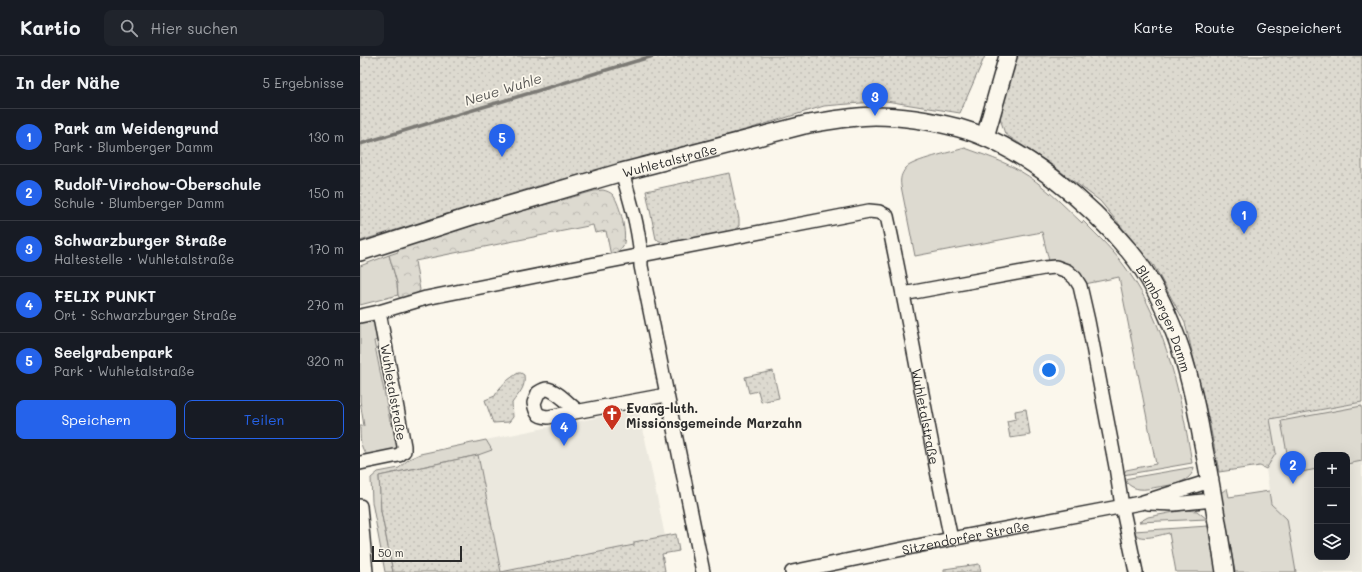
<!DOCTYPE html>
<html lang="de">
<head>
<meta charset="utf-8">
<style>
  body { margin:0; font-family:Mali,sans-serif; background:#20242c; color:#f1f3f6 }
  .controls { position:absolute; right:12px; bottom:12px; display:grid; overflow:hidden; border-radius:8px; box-shadow:0 4px 16px #0002 }
  .controls button { width:36px; height:36px; display:grid; place-items:center; padding:0; border:0; border-bottom:1px solid #363941; background:#171b24; color:#f1f3f6; font:20px sans-serif }
  .scale { position:absolute; left:12px; bottom:10px; width:90px; box-sizing:border-box; padding-left:4px; border:2px solid #2b2b2b; border-top:0; font-size:11px; line-height:14px; white-space:nowrap; color:#2b2b2b; -webkit-text-stroke:3px #fbf7ec; paint-order:stroke }
  .you { position:absolute; left:689px; top:314px; width:14px; height:14px; margin:-10px; border:3px solid #fff; border-radius:50%; background:#1a73e8; box-shadow:0 0 0 6px #1a73e833 }
  .badge { display:grid; place-items:center; width:26px; height:26px; border-radius:50%; background:#2563eb; color:#fff; font-size:13px; font-weight:700 }
  .pin { position:absolute; translate:-50% -33px; filter:drop-shadow(0 1px 2px #0008) }
  .pin::after { content:''; position:absolute; top:21px; width:14px; height:12px; background:inherit; clip-path:polygon(0 0,100% 0,50% 100%) }
  .list { margin:0; padding:0; list-style:none }
  h2 { display:flex; justify-content:space-between; align-items:center; height:52px; margin:0; padding:0 16px; font-size:17px }
  h2 small { font-size:13px; font-weight:400; color:#9ea1a6 }
  .list li { display:grid; grid-template-columns:26px 1fr auto; gap:12px; align-items:center; box-sizing:border-box; height:56px; padding:0 16px; border-top:1px solid #363941 }
  .list b { display:block; font-size:15px; white-space:nowrap }
  .list p { margin:0; font-size:13px; white-space:nowrap; color:#9ea1a6 }
  .list em { font-size:13px; font-style:normal; color:#9ea1a6 }
  .actions { display:flex; gap:8px; padding:12px 16px }
  .actions a { flex:1; padding:9px 0; border:1px solid #2563eb; border-radius:8px; text-align:center; font-size:14px; color:#2563eb }
  .actions .main { background:#2563eb; color:#fff }
  .icon { flex:none; width:22px; height:22px; fill:none; stroke:currentColor; stroke-width:2; stroke-linecap:round; stroke-linejoin:round }
  .map { position:relative; flex:none; width:1002px; height:516px; overflow:hidden }
  header { display:flex; align-items:center; gap:24px; box-sizing:border-box; height:56px; padding:0 20px; background:#171b24; border-bottom:1px solid #363941 }
  header strong { font-size:19px }
  nav { display:flex; gap:22px; margin-inline-start:auto; font-size:14px }
  .search { width:280px; height:36px; background:#20242c; display:flex; align-items:center; gap:10px; box-sizing:border-box; padding:0 14px; border-radius:8px; color:#9ea1a6; font-size:15px }
  main { display:flex }
  aside { flex:1; background:#171b24 }
  .map>svg:first-child { display:block }
  .built { fill:#ebe8de; fill-rule:evenodd }
  .green { fill:#dddad0; stroke:#84827e }
  .forest { fill:url(#forest-crowns); stroke:#84827e }
  .park { fill:url(#park-dots); stroke:#84827e }
  .lines { fill:none; stroke-linecap:round; stroke-linejoin:round }
  .stream { stroke:#7b7a75; stroke-width:3.5 }
  .minor-casing { stroke:#2b2b2b; stroke-width:16 }
  .major-casing { stroke:#2b2b2b; stroke-width:20 }
  .minor { stroke:#fbf7ec; stroke-width:13 }
  .major { stroke:#fbf7ec; stroke-width:17 }
  .labels { text-anchor:middle; dominant-baseline:central; stroke-width:3.5; stroke-linejoin:round; paint-order:stroke }
  .street-label { font-size:13px; fill:#2b2b2b; stroke:#fbf7ec }
  .poi-label { font-size:13px; font-weight:bold; fill:#2b2b2b; stroke:#fbf7ec; text-anchor:start }
  .water-label { font-size:14px; font-style:italic; fill:#5a5956; stroke:#fbf7ec }
</style>
</head>
<body>
<header>
<strong>Kartio</strong>
<div class="search"><svg class="icon" aria-label="search" viewBox="0 0 24 24"><circle cx="10" cy="10" r="6"/><path d="M15 15l6 6"/></svg>Hier suchen</div>
<nav><a>Karte</a><a>Route</a><a>Gespeichert</a></nav>
</header>
<main>
<aside>
<h2>In der Nähe<small>5 Ergebnisse</small></h2>
<ul class="list">
<li><span class="badge">1</span><div><b>Park am Weidengrund</b><p>Park · Blumberger Damm</p></div><em>130 m</em></li>
<li><span class="badge">2</span><div><b>Rudolf-Virchow-Oberschule</b><p>Schule · Blumberger Damm</p></div><em>150 m</em></li>
<li><span class="badge">3</span><div><b>Schwarzburger Straße</b><p>Haltestelle · Wuhletalstraße</p></div><em>170 m</em></li>
<li><span class="badge">4</span><div><b>FELIX PUNKT</b><p>Ort · Schwarzburger Straße</p></div><em>270 m</em></li>
<li><span class="badge">5</span><div><b>Seelgrabenpark</b><p>Park · Wuhletalstraße</p></div><em>320 m</em></li>
</ul>
<div class="actions"><a class="main">Speichern</a><a>Teilen</a></div>
</aside>
<div class="map">
<svg width="1002" height="516" viewBox="0 0 1002 516">
  <defs>
    <pattern id="forest-crowns" width="20" height="18" patternUnits="userSpaceOnUse"><rect width="20" height="18" fill="#dddad0"/><path d="M2 6a3 3 0 1 1 6 0M12 15a3 3 0 1 1 6 0" fill="none" stroke="#bebbb3"/></pattern>
    <pattern id="park-dots" width="8" height="8" patternUnits="userSpaceOnUse"><rect width="8" height="8" fill="#dddad0"/><path d="M2 2h.1M6 6h.1" fill="none" stroke="#bebbb3" stroke-width="1.8" stroke-linecap="round"/></pattern>
  </defs>
  <rect width="100%" height="100%" fill="#fbf7ec"/>
  <filter id="ink" filterUnits="userSpaceOnUse"><feTurbulence type="fractalNoise" baseFrequency=".025" numOctaves="2"/><feDisplacementMap in="SourceGraphic" scale="8" xChannelSelector="R" yChannelSelector="G"/><feConvolveMatrix kernelMatrix="1 2 1 2 8 2 1 2 1" color-interpolation-filters="sRGB"/></filter>
  <g filter="url(#ink)">
    <!-- built -->
    <g class="built">
      <path d="M1002,346V516H936L927,463L911,448L906,413L916,397L910,363ZM957,399H987V501H957Z"/>
      <path d="M279,353L305,480L274,486V489L141,516L118,399L132,394L126,384Z"/>
    </g>
    <!-- green -->
    <g class="green">
      <path d="M605,92C624,99 643,105 660,115C683,128 703,149 722,167L723,165C739,181 755,196 768,215C807,270 821,341 832,407L763,419L766,414L796,408L759,221L725,228L689,205L682,176L555,200L541,130C540,123 541,118 546,112C553,104 592,96 605,92Z"/>
      <path d="M29,199L37,227L38,239L0,249V210Z"/>
      <path d="M7,264L16,268L21,283L14,285L30,365L37,364L39,392L36,395L7,399C0,392 0,382 0,370H4L0,345V266Z"/>
      <path d="M1002,350V405L987,408V399H957V413L931,418L921,365Z"/>
      <path d="M126,384L132,394L118,399L19,420L21,455L33,516H25L12,446L11,422L18,416L39,412L49,403L60,398Z"/>
      <path d="M834,411C832,427 811,429 798,431C792,432 785,434 779,433C772,432 767,428 764,423Z"/>
      <path d="M867,432L869,441L909,435L911,448L927,463L936,516H875L861,437Z"/>
      <path d="M825,454L837,455L847,463L779,466L788,461Z"/>
      <path d="M848,470L856,516H816L809,477C799,479 777,487 774,475Z"/>
    </g>
    <!-- forest -->
    <path class="forest" d="M243,134C247,135 250,136 253,139C260,148 268,180 263,190C260,195 255,197 251,200L246,175L235,177L233,169L55,205L60,234L56,240L40,243L38,239L37,227L29,199L38,196V193L117,168L234,135Z"/>
    <!-- park -->
    <g class="park">
      <path d="M0,0H625L600,57L526,45L464,50L392,72L178,130L0,185Z"/>
      <path d="M655,0H1002V346L910,363L916,397L906,413L900,410L859,416L850,369L825,267L794,210L740,145L692,109L645,78L639,59Z"/>
      <path d="M369,117L379,163V170L374,174L310,188L300,185L296,183L286,135Z"/>
      <path d="M413,315L419,342L401,346L398,335L389,337L385,321Z"/>
      <path d="M158,317H161L164,319C166,332 159,337 152,347L153,361L149,366L133,367L125,344L135,340C139,330 149,323 158,317Z"/>
      <path d="M666,353L670,379L650,382L647,365L656,363L655,355Z"/>
      <path d="M118,399L141,516H33L21,455L19,420Z"/>
      <path d="M316,478L319,495L302,498L305,515L301,516H141L274,489V486Z"/>
      <path d="M619,508L621,516H584V513Z"/>
    </g>
    <g class="lines">
      <!-- stream -->
      <path class="stream" d="M0,88L293,0"/>
      <defs>
        <g id="minor">
          <path d="M262,116C271,147 281,178 281,210L343,516"/>
          <path d="M543,238L684,212L696,211L707,215L715,222L720,230L728,265L756,411L762,450L776,516"/>
          <path id="s1" d="M0,260L19,256L66,242L235,208L509,155L519,156L527,160C550,267 568,376 591,483"/>
          <path d="M218,355C211,350 196,334 187,333C184,333 181,335 178,337L174,347C176,357 177,360 188,361L306,339"/>
          <path d="M0,407L39,399L44,395V390L19,256"/>
          <path d="M788,447L814,448L853,444"/>
          <path d="M0,450L6,516"/>
          <path id="s2" d="M432,516L591,483L780,447L850,425"/>
        </g>
        <g id="major">
          <path d="M625,81L648,0"/>
          <path id="s3" d="M0,196L115,159L262,116L444,69C468,65 491,60 515,60C543,60 572,65 599,72C661,89 730,147 770,196C790,220 806,253 817,283C829,315 836,349 842,383C851,427 858,472 865,516"/>
        </g>
      </defs>
      <!-- minor casing -->
      <use href="#minor" class="minor-casing"/>
      <!-- major casing -->
      <use href="#major" class="major-casing"/>
      <!-- minor -->
      <use href="#minor" class="minor"/>
      <!-- major -->
      <use href="#major" class="major"/>
    </g>
  </g>
  <!-- icons -->
  <defs>
    <symbol id="church-pin" viewBox="-11 -11 22 30"><path d="M0 17L-7.5 6A9.5 9.5 0 1 1 7.5 6Z" fill="#c8321e" stroke="#fbf7ec"/><path d="M-1.2-6h2.4v3.5h3.3v2.4h-3.3V6h-2.4V-.1h-3.3v-2.4h3.3Z" fill="#fff"/></symbol>
  </defs>
  <g fill-rule="evenodd">
    <use href="#church-pin" x="241" y="347" width="22" height="30"/>
  </g>
  <g class="labels">
    <!-- street labels -->
    <g class="street-label">
      <text stroke="none"><textPath href="#s3" startOffset="323">Wuhletalstraße</textPath></text>
      <text stroke="none"><textPath href="#s3" startOffset="908">Blumberger Damm</textPath></text>
      <text transform="translate(34 336) rotate(80)">Wuhletalstraße</text>
      <text stroke="none"><textPath href="#s1" startOffset="743">Wuhletalstraße</textPath></text>
      <text stroke="none"><textPath href="#s2" startOffset="177">Sitzendorfer Straße</textPath></text>
    </g>
    <!-- poi labels -->
    <g class="poi-label">
      <text x="266" y="351">Evang-luth.<tspan x="266" dy="15">Missionsgemeinde Marzahn</tspan></text>
    </g>
    <!-- water labels -->
    <g class="water-label">
      <text transform="translate(143 33) rotate(-17)">Neue Wuhle</text>
    </g>
  </g>
</svg>
<div class="controls">
<button>+</button>
<button>−</button>
<button><svg class="icon" aria-label="layers" viewBox="0 0 24 24"><path d="M12 4l9 5-9 5-9-5zM3 14l9 5 9-5"/></svg></button>
</div>
<div class="scale">50 m</div>
<div class="you"></div>
<div class="pin badge" style="left:884px;top:178px">1</div>
<div class="pin badge" style="left:933px;top:428px">2</div>
<div class="pin badge" style="left:515px;top:60px">3</div>
<div class="pin badge" style="left:204px;top:390px">4</div>
<div class="pin badge" style="left:142px;top:101px">5</div>
</div>
</main>
</body>
</html>
